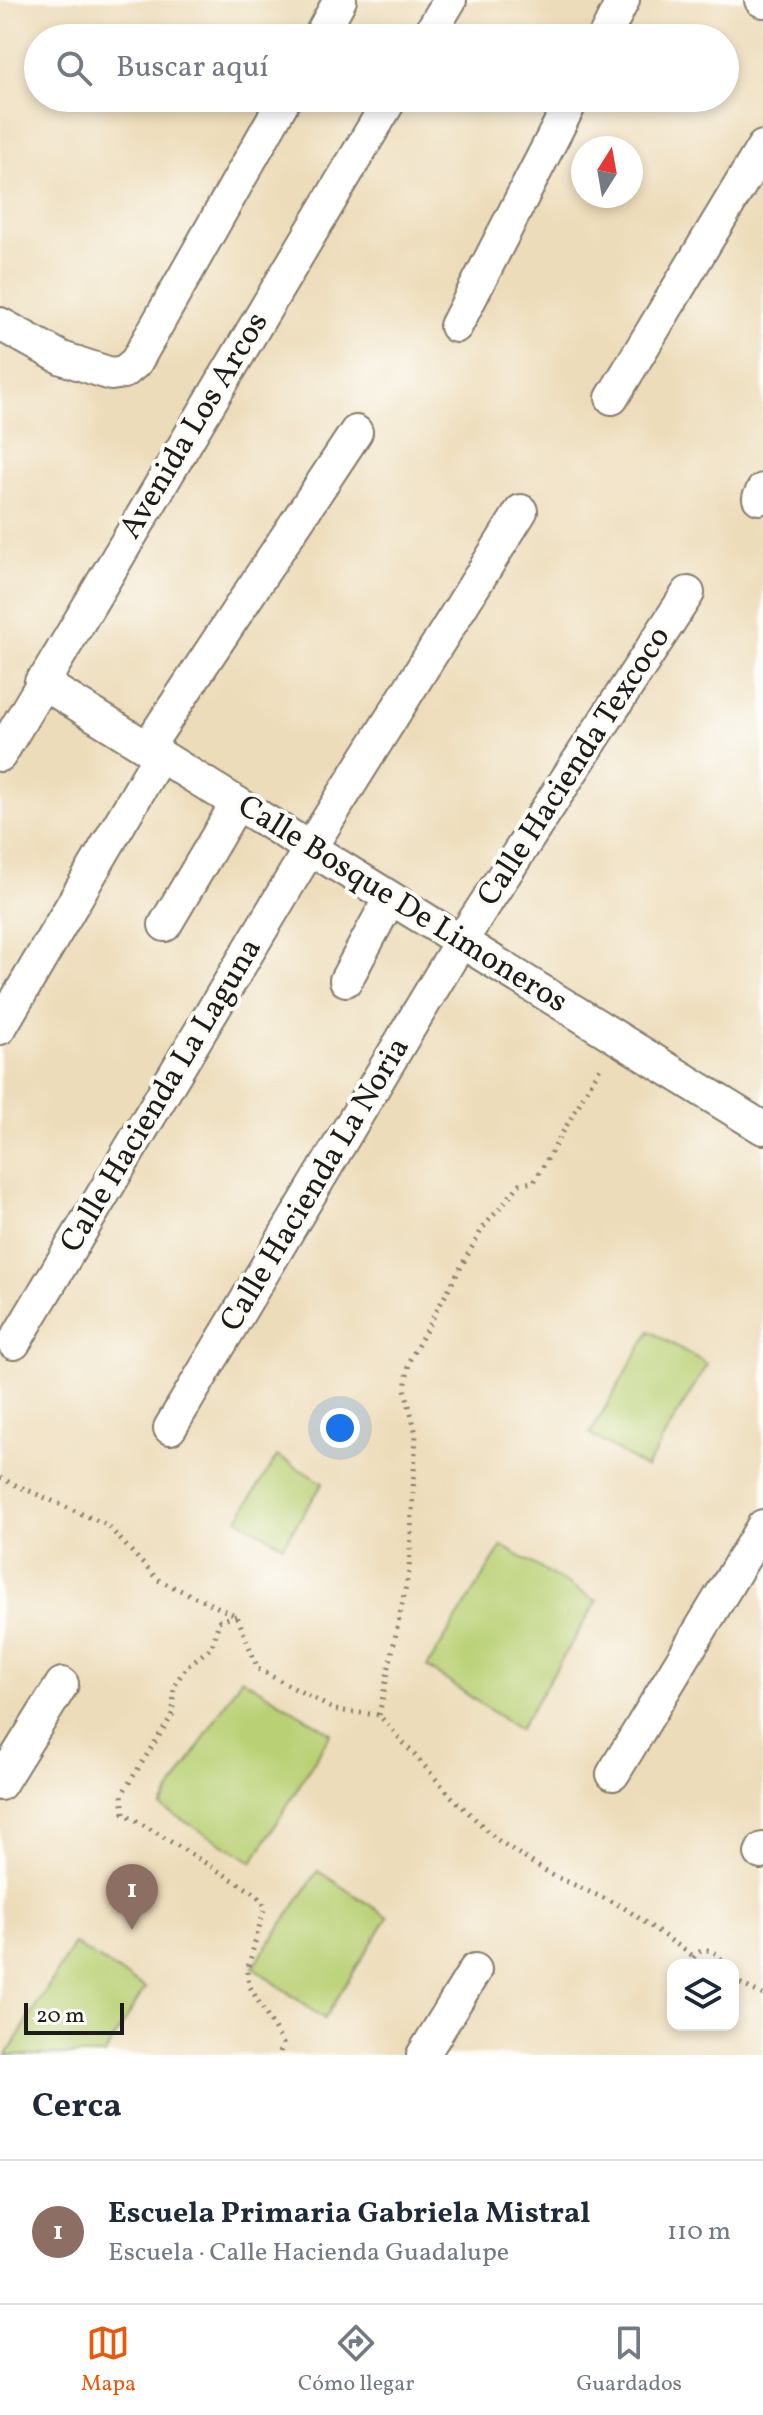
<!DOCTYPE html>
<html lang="es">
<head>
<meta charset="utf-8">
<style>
  body { margin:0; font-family:Vollkorn,serif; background:#f6f6f7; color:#1f2937 }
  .controls { position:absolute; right:24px; bottom:24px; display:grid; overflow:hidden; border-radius:16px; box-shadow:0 4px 12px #0003 }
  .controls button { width:72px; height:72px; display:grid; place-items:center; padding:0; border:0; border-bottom:2px solid #e0e1e3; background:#fff; color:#1f2937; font:40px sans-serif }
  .compass { position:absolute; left:571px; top:136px; width:72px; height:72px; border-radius:50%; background:#fff; box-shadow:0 4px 12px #0003; rotate:11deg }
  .scale { position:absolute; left:24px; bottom:20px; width:100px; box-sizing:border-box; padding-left:8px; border:4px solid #1c1c1c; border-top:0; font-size:22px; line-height:28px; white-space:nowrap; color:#1c1c1c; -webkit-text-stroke:6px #fdfcf7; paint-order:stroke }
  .you { position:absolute; left:340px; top:1428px; width:28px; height:28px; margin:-20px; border:6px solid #fff; border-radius:50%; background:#1a73e8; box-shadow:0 0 0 12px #1a73e833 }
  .badge { display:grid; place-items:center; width:52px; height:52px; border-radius:50%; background:#ea580c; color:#fff; font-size:26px; font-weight:700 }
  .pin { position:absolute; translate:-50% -66px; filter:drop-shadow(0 2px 4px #0008) }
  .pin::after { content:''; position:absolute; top:42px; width:28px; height:24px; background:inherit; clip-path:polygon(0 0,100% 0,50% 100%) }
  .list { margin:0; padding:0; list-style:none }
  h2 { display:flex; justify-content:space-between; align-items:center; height:104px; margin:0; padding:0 32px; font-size:34px }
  h2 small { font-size:26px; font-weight:400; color:#747a83 }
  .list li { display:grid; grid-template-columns:52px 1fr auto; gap:24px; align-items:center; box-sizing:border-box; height:144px; padding:0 32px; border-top:2px solid #e0e1e3 }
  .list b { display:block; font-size:30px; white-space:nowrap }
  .list p { margin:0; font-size:26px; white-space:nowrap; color:#747a83 }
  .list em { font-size:26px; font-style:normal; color:#747a83 }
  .icon { flex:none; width:44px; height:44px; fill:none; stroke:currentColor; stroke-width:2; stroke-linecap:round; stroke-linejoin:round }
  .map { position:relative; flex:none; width:763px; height:2055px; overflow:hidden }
  .search { position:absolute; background:#fff; box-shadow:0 4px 12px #0003; left:24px; right:24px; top:24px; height:88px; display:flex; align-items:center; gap:20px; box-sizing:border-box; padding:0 28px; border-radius:44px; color:#747a83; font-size:30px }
  .sheet { height:248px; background:#fff }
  nav { display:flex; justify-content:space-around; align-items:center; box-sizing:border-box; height:112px; border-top:2px solid #e0e1e3; background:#fff; font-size:22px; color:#747a83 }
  nav a { display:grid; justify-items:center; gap:4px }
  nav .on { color:#ea580c }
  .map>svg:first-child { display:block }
  .green { fill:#b9d074; stroke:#6a7648; stroke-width:2 }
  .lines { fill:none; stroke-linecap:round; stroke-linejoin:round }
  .minor-casing { stroke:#847c6a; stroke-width:36 }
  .path { stroke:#847c6a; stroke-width:5; stroke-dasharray:2 6; stroke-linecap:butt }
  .minor { stroke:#fff; stroke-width:32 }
  .labels { text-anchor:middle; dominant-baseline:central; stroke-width:8; stroke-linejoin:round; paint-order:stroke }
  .street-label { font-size:32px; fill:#1c1c1c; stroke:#fdfcf7 }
</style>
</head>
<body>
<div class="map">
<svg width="763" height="2055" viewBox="0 0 763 2055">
  <rect width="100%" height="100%" fill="#fdfcf7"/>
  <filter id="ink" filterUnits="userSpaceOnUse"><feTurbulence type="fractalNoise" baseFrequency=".0125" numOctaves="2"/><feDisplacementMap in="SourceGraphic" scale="16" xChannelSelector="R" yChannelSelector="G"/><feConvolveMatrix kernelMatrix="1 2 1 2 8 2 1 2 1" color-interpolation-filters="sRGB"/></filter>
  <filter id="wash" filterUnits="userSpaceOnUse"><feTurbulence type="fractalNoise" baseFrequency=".006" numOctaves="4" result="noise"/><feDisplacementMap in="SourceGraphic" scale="32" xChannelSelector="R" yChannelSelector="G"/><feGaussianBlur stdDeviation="1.8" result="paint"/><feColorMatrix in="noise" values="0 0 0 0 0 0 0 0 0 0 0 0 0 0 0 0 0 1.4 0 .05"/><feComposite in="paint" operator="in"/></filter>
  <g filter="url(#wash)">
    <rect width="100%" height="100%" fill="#eddcb9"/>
    <!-- green -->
    <g class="green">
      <path d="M650,1331L707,1364L646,1468L590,1434Z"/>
      <path d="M277,1456L323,1483L283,1545L238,1519Z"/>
      <path d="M502,1546L597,1601L519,1730L427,1667Z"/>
      <path d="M241,1678L331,1733L253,1862L161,1807Z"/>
      <path d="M318,1871L388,1917L324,2019L253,1967Z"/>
      <path d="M74,1944L145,1988L104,2055H7Z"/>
    </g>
  </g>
  <g filter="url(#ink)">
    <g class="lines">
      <defs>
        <g id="minor">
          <path d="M761,0L763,1"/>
          <path d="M319,38L340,0"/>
          <path d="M427,38L450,0"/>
          <path d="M604,38L623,0"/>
          <path d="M0,324L62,358L111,374L124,372L136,362L285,98"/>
          <path d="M456,326L573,98"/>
          <path d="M612,398L763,147"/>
          <path d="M759,498L763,490"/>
          <path d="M41,682L763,1128"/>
          <path d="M147,748L356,432"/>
          <path d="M0,755L391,98"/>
          <path d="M165,925L237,803"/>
          <path d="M346,980L390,898"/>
          <path d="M0,1028L160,755"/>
          <path d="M14,1343L310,848L521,511"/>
          <path d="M170,1428L461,941L688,593"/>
          <path d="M613,1774L763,1526"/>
          <path d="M0,1784L62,1684"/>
          <path d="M761,1853L763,1849"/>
          <path d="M423,2055L475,1970"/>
        </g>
      </defs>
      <!-- minor casing -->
      <use href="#minor" class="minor-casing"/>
      <!-- path -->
      <g class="path">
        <path d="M0,1478L107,1525L158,1580L237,1616L258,1669L335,1710L379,1715L451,1796L496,1839L548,1873L623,1907L693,1956"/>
        <path d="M236,1616L219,1621L212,1647L186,1667L174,1686L173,1714L122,1794L124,1813L256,1894L265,1906L247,1971L249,1985L283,2044L279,2055"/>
        <path d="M379,1715L409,1571L416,1434L405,1389L409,1361L482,1229L520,1184L534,1182L601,1066"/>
        <path d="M690,1965C696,1945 717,1945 723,1965"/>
        <path d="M733,1980L763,1995"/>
      </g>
      <!-- minor -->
      <use href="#minor" class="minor"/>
    </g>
  </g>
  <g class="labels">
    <!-- street labels -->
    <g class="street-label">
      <text transform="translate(195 426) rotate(-59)">Avenida Los Arcos</text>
      <text transform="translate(575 767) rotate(-57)">Calle Hacienda Texcoco</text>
      <text transform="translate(402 905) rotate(32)">Calle Bosque De Limoneros</text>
      <text transform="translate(162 1096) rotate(-59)">Calle Hacienda La Laguna</text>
      <text transform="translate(316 1185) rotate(-59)">Calle Hacienda La Noria</text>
    </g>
  </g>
</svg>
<div class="controls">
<button><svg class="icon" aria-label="layers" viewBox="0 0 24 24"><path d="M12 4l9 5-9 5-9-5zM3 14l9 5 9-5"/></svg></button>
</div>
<svg class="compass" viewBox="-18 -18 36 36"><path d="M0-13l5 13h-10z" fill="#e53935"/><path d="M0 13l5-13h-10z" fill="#747a83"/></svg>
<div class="scale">20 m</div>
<div class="you"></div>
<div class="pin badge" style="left:132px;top:1930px;background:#8d6e63">1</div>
<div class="search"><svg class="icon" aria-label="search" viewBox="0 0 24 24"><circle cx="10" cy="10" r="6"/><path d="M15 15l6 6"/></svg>Buscar aquí</div>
</div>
<section class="sheet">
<h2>Cerca<small></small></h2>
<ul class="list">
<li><span class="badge" style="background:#8d6e63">1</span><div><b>Escuela Primaria Gabriela Mistral</b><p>Escuela · Calle Hacienda Guadalupe</p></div><em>110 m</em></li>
</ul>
</section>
<nav>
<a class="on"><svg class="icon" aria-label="map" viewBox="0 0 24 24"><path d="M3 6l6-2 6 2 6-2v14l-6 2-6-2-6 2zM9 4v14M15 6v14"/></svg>Mapa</a>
<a><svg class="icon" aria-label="directions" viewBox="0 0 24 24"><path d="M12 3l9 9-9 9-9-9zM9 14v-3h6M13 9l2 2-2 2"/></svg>Cómo llegar</a>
<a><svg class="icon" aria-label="saved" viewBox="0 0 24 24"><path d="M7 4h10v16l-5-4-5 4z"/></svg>Guardados</a>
</nav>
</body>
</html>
